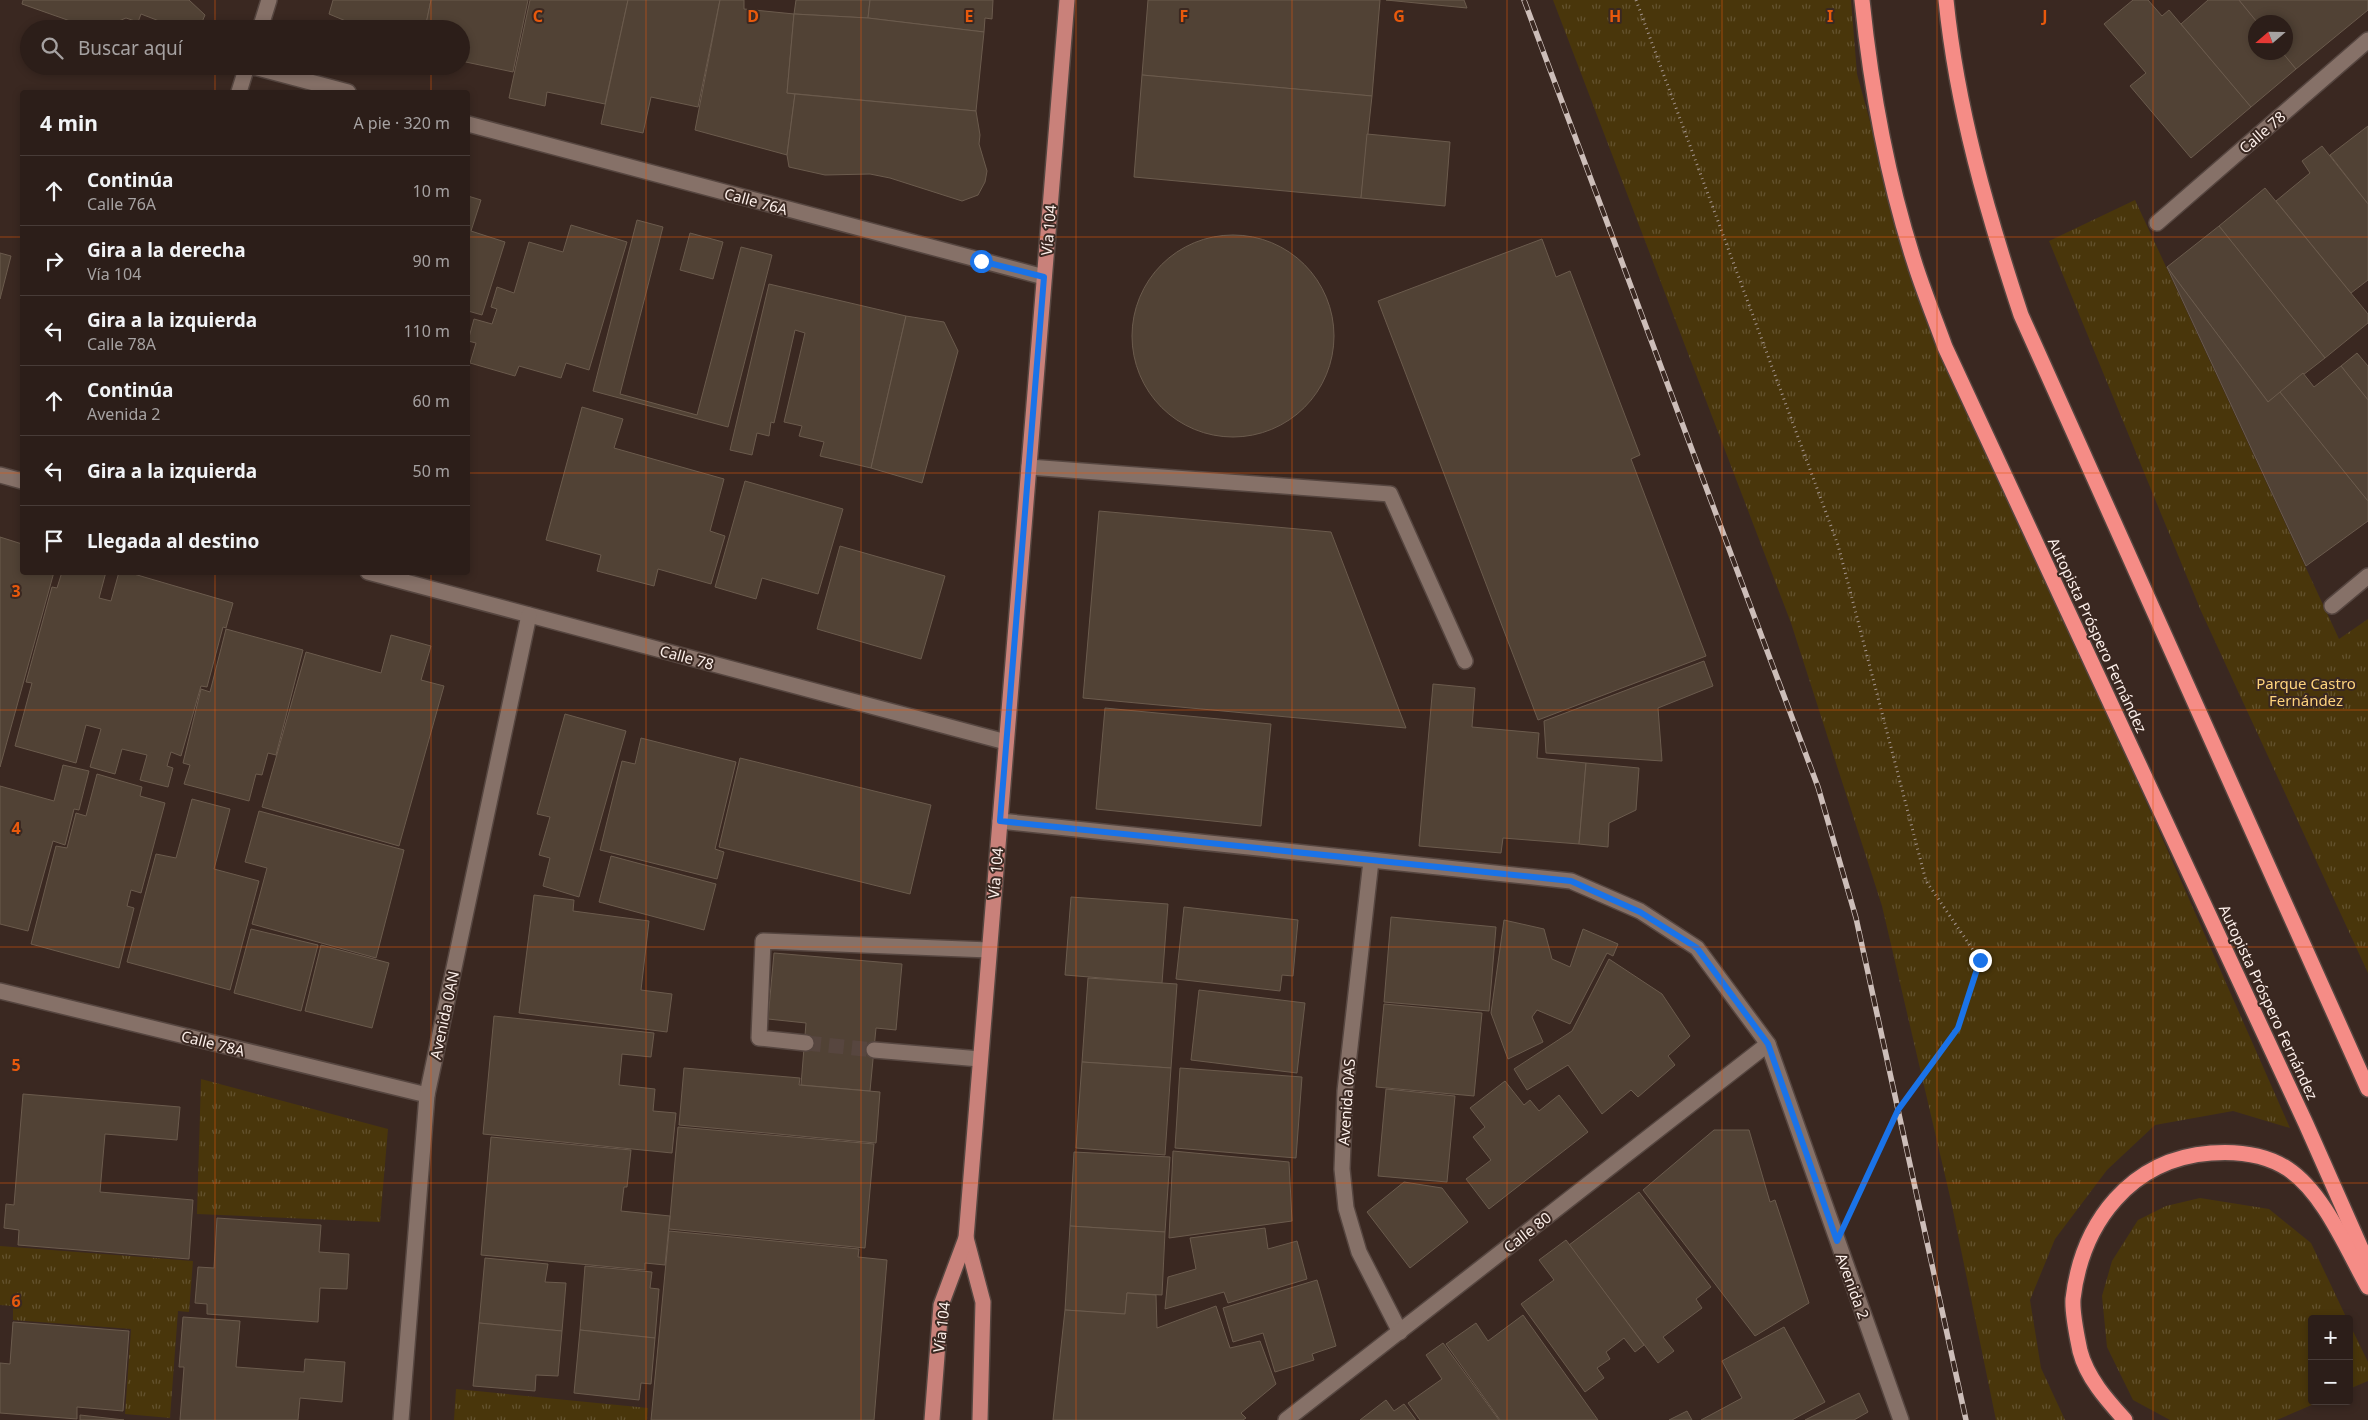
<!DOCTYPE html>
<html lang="es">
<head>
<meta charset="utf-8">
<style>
  body { margin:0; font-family:"Noto Sans",sans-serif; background:#342722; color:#f1f3f6 }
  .controls { position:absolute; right:15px; bottom:15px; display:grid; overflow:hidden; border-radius:5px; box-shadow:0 2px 8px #0003 }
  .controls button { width:45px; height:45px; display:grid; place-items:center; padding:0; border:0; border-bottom:1px solid #483c38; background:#2c1e19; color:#f1f3f6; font:25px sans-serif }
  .compass { position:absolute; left:2248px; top:15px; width:45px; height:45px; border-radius:50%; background:#2c1e19; box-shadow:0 2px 8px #0003; rotate:250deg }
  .stop { position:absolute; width:15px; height:15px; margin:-11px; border:4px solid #1a73e8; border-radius:50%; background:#fff }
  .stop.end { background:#1a73e8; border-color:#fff; box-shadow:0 1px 5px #0008 }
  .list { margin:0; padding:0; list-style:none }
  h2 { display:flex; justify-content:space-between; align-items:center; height:65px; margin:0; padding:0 20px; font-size:21px }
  h2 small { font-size:16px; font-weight:400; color:#a6a2a2 }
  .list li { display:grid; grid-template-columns:32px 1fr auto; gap:15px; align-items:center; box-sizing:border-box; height:70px; padding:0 20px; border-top:1px solid #483c38 }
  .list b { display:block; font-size:19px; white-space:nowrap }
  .list p { margin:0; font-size:16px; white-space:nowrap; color:#a6a2a2 }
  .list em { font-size:16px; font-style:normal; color:#a6a2a2 }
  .icon { flex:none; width:28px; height:28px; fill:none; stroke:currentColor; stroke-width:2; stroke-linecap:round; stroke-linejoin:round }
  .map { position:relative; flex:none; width:2368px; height:1420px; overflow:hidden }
  .search { position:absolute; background:#2c1e19; box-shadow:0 2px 8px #0003; left:20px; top:20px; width:450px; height:55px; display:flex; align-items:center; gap:12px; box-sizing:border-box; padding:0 18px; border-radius:28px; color:#a6a2a2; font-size:19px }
  .panel { position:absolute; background:#2c1e19; box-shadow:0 2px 8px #0003; left:20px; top:90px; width:450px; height:485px; border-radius:5px }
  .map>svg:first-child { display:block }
  .grass { fill:url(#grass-tufts) }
  .building { fill:#514235; stroke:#6b5b4d }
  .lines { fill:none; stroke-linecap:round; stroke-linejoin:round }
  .minor-tunnel { stroke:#57463f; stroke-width:15; stroke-dasharray:15 8; stroke-linecap:butt }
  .minor-casing { stroke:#564640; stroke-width:18 }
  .major-casing { stroke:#564640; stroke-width:18 }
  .highway-casing { stroke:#564640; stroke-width:18 }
  .path { stroke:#a4948e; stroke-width:3; stroke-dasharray:1 4; stroke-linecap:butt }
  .minor { stroke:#867168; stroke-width:15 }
  .major { stroke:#c9817a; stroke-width:15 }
  .highway { stroke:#f58c86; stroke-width:15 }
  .rail-casing { stroke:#cdbeb9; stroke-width:5.5 }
  .rail { stroke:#3a2821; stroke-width:4; stroke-dasharray:11; stroke-linecap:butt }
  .route { stroke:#1a73e8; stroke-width:6 }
  .grid { fill:none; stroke:#e8590c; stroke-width:1; stroke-opacity:0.55 }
  .labels { text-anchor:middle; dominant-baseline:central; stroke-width:4; stroke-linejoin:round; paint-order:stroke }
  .street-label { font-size:15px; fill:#fcefea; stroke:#3a2821 }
  .park-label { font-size:15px; fill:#fed37d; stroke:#3a2821 }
  .grid-label { font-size:16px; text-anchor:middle; font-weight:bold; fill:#e8590c; stroke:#3a2821; stroke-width:4; stroke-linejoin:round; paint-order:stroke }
</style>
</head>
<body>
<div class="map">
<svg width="2368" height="1420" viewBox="0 0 2368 1420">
  <defs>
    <pattern id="grass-tufts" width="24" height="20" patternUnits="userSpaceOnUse" patternTransform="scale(1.25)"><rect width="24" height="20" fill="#49360b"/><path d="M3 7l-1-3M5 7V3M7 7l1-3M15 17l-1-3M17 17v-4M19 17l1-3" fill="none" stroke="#64532f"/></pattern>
  </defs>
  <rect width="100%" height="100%" fill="#3a2821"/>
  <!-- grass -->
  <g class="grass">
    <path d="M1553,0H1851L1857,74L1909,264L2290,1128L2233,1111L2155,1125L2107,1170L2055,1239L2030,1300L2041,1368L2065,1420H1996L1951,1201L1882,906L1791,623Z"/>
    <path d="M2135,200L2339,639L2368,619V973L2201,611L2049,241Z"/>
    <path d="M201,1079L388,1129L380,1222L197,1214Z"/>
    <path d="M2200,1198L2269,1209L2311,1243L2347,1319H2312V1401H2321L2277,1420H2170L2133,1400L2107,1347L2102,1296L2112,1261L2138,1220L2166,1206Z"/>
    <path d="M0,1246L193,1261L189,1312L178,1311L170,1418L125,1414L131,1329L13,1320V1306L0,1305Z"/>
    <path d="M2349,1323L2368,1362V1381L2349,1389Z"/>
    <path d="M456,1389L648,1408L647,1420H454Z"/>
  </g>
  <!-- building -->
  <g class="building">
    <path d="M23,0H189L205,15L199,29H180L141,14L138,22L126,18L114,23L112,29H93L22,4Z"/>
    <path d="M333,0H431L425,29H365L329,14Z"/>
    <path d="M431,0H528L513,72L461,61V29H425Z"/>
    <path d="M530,0H628L605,104L547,92L545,106L509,98Z"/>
    <path d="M628,0H720L698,107L651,97L643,133L601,124Z"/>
    <path d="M720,0H744V9L794,14L787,93L795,94L787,155L695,130Z"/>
    <path d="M796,0H870L868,18L794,14Z"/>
    <path d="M870,0H993L992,19L985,18L984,32L868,18Z"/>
    <path d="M1148,0H1380L1372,96L1142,75Z"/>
    <path d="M1386,0H1464L1467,8Z"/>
    <path d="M2133,0H2148L2162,16L2169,10L2251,107L2191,158L2130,86L2146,73L2104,24Z"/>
    <path d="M2208,0H2239L2257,22L2256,52H2282L2296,69L2251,107L2181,24Z"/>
    <path d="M2239,0H2368V10L2296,69L2282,52H2286V22H2257Z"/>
    <path d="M794,14L868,18L984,32L976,111L787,93Z"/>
    <path d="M1142,75L1372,96L1361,198L1134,177Z"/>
    <path d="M795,94L976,111L980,135L979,144L987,171L985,182L978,195L962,201L890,178L870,174L825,175L789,167L787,155Z"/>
    <path d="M2368,126V204L2330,155Z"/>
    <path d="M1367,134L1450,142L1445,206L1361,198Z"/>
    <path d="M2322,146L2368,204V280L2351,293L2276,201L2310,173L2302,161Z"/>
    <path d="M2265,188L2368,314V323L2325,358L2219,226Z"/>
    <path d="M468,196L481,200L471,231L505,242L482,315L468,311Z"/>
    <path d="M637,220L663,227L620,394L697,415L741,247L772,255L728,427L593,391Z"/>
    <path d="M571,225L627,242L589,370L566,363L561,378L519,366L515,376L470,363L476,343L468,341L474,319L492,324L497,309L491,307L497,287L514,293L529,242L563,252Z"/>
    <path d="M2219,226L2325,358L2268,402L2167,267Z"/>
    <path d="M690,233L723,242L713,279L680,270Z"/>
    <circle cx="1233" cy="336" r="101"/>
    <path d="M1542,239L1556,277L1570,271L1640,455L1631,459L1706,656L1538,720L1378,301Z"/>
    <path d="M0,253L11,256L0,299Z"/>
    <path d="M2167,267L2268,402L2280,392L2368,501V521L2306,566Z"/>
    <path d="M769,284L906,316L871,468L820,456L824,442L799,436L802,426L784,422L805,333L795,330L774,423L771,422L769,436L757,433L752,455L730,450Z"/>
    <path d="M906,316L944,322L958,351L922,483L871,468Z"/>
    <path d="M2357,353L2368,366V400L2341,366Z"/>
    <path d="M2341,366L2368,400V501L2280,392L2303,373L2314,387Z"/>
    <path d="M582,407L623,419L614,448L724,479L710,531L725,536L711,584L658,569L654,586L597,571L601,555L546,540Z"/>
    <path d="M745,481L843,509L818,594L762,578L756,599L715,587Z"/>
    <path d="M1099,511L1331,532L1406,728L1083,698Z"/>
    <path d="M0,537L22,544V572H54L0,767Z"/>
    <path d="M840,546L945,576L921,659L817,629Z"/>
    <path d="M62,572H106L99,598L111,601L119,572H127L233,603L226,628L223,627L207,687L201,686L181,756L171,752L167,766L173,768L168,787L140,780L147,755L122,749L115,774L90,767L101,729L86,725L76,763L15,746L32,683L26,682L52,587L57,588Z"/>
    <path d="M226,629L303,650L276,755L268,753L262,775L256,774L249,801L184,784L190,765L183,763L201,689L210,692Z"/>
    <path d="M391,635L431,646L421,680L444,686L399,846L262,807L306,652L381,673Z"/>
    <path d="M1704,661L1713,686L1658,708L1662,761L1546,753L1544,721Z"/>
    <path d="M1433,684L1475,688L1472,727L1539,733L1537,758L1586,763L1579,844L1503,838L1501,853L1419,846Z"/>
    <path d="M1105,708L1271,724L1261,826L1096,809Z"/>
    <path d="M565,714L626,731L579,897L543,886L550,858L539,855L550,817L537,814Z"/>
    <path d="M641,738L736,762L715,849L724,852L717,879L600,850L622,761L635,764Z"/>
    <path d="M740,758L931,805L910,894L719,847Z"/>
    <path d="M1586,763L1639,768L1636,810L1609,823L1608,847L1579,844Z"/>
    <path d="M63,765L89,771L79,810L74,809L65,845L53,841L28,931L0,924V786L54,801Z"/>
    <path d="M97,774L142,787L140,796L165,803L141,893L131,890L127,906L134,908L119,968L31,944L56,846L67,848L76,813L86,816Z"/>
    <path d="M192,799L230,809L214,869L259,881L230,990L127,962L156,854L176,858Z"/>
    <path d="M259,811L404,850L376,958L252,924L267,868L245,862Z"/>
    <path d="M611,856L716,884L704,930L599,902Z"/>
    <path d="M534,895L574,900L573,911L649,921L641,990L672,994L667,1032L519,1013Z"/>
    <path d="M1071,897L1168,904L1162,983L1065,975Z"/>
    <path d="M1184,907L1298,920L1293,976L1282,975L1280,991L1176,979Z"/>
    <path d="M1391,917L1496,927L1489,1011L1384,1002Z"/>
    <path d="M1504,920L1544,929L1552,959L1570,967L1583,929L1618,944L1613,956L1607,953L1570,1024L1537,1010L1532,1017L1543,1042L1508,1059L1491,1013Z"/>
    <path d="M251,929L318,945L301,1011L234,993Z"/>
    <path d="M321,945L389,963L372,1028L305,1011Z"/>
    <path d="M774,953L902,964L896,1030L876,1028L870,1091L801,1085L806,1023L768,1019Z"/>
    <path d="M1609,959L1662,994L1690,1036L1668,1056L1675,1065L1638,1097L1631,1090L1602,1114L1568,1065L1527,1090L1514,1069L1572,1031Z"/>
    <path d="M1088,978L1177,984L1171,1068L1082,1062Z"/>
    <path d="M1199,990L1305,1003L1297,1073L1191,1060Z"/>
    <path d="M1384,1004L1482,1013L1474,1096L1376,1087Z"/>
    <path d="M494,1016L654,1033L651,1057L622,1054L619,1085L655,1089L653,1111L676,1113L672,1153L483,1134Z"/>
    <path d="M1082,1062L1171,1068L1165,1155L1076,1148Z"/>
    <path d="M684,1068L800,1078L799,1085L880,1092L876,1143L679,1125Z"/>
    <path d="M1180,1068L1302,1077L1296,1158L1175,1148Z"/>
    <path d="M1505,1081L1524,1105L1530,1100L1539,1111L1559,1095L1588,1132L1489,1209L1466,1179L1491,1160L1473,1137L1485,1127L1470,1108Z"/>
    <path d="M1386,1089L1455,1096L1447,1182L1378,1176Z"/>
    <path d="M23,1094L180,1107L177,1140L105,1134L100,1192L193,1200L189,1259L18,1245L19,1230L4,1228L6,1204L14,1205Z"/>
    <path d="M678,1127L874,1144L865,1248L669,1229Z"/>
    <path d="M1714,1130H1749L1770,1202L1775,1200L1809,1303L1755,1336L1643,1190Z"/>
    <path d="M491,1137L631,1150L627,1187H624L621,1211L670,1216L665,1265L645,1263V1270L481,1255Z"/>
    <path d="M1173,1151L1289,1162L1292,1221L1169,1238Z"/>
    <path d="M1074,1152L1170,1157L1165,1232L1070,1226Z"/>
    <path d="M1404,1182L1442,1188L1468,1222L1410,1268L1367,1212Z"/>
    <path d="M1639,1192L1711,1287L1696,1299L1702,1308L1663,1337L1674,1351L1658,1363L1569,1245Z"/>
    <path d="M217,1218L321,1225L319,1252L349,1254L347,1289L320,1288L318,1322L207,1314V1304L195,1303L198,1267L214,1268Z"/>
    <path d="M1070,1226L1165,1232L1162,1295L1127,1293L1125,1314L1065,1310Z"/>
    <path d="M1265,1228L1268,1249L1297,1241L1307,1279L1228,1303L1224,1292L1165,1309L1168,1277L1196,1269L1190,1238Z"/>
    <path d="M669,1231L859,1249L858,1257L887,1260L874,1420H651Z"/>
    <path d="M1566,1240L1644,1345L1635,1352L1624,1338L1606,1352L1610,1359L1597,1368L1604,1378L1585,1392L1521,1304L1554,1280L1539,1260Z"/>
    <path d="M485,1258L548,1264L545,1282L566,1283L562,1331L479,1323Z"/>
    <path d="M585,1266L652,1272L650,1288L659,1289L655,1338L580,1330Z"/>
    <path d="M1317,1280L1336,1346L1312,1354L1314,1360L1275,1372L1263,1333L1233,1342L1223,1308Z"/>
    <path d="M1127,1293L1156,1295L1157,1328L1216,1306L1230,1348L1260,1341L1276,1384L1241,1413L1246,1418L1243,1420H1053L1065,1310L1125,1314Z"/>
    <path d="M1523,1315L1598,1420H1500L1446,1344L1476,1323L1488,1341Z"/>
    <path d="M183,1317L240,1321L236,1367L304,1372L305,1359L345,1362L342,1402L300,1398L298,1420H180L184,1367H179Z"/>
    <path d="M13,1322L129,1331L123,1411L77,1407V1419L0,1413V1363L10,1364Z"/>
    <path d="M479,1323L562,1331L558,1376L536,1375L535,1391L473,1386Z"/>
    <path d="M1784,1327L1825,1402L1792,1420H1701L1742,1398L1722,1361Z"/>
    <path d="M580,1330L655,1338L651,1384L641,1383L639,1400L574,1393Z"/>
    <path d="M1443,1343L1499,1420H1420L1408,1403L1442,1379L1426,1355Z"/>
    <path d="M1859,1393L1868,1412L1854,1420H1805Z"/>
    <path d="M1386,1400L1394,1411L1404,1404L1416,1420H1360Z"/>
    <path d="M1687,1411L1692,1420H1669Z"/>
    <path d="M80,1415L124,1420H80Z"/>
  </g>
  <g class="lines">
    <!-- minor-tunnel -->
    <path class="minor-tunnel" d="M806,1043L874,1050"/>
    <defs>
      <g id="minor">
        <path d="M260,29L269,0"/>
        <path d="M250,66L348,92"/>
        <path d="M239,92L247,66"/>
        <path d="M468,124L1044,277"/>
        <path d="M2157,223L2368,40"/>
        <path d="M1029,467L1390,494L1465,661"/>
        <path d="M0,475L22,481"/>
        <path d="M368,572L1006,742"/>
        <path d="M2332,606L2368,576"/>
        <path d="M1000,821L1571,881L1640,911L1697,948L1768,1044L1901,1420"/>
        <path d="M1371,861L1345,1091L1342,1169L1346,1208L1359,1252L1400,1332"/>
        <path d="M0,991L427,1095"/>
        <path d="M806,1043L759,1038L763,941L989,950"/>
        <path d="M874,1050L980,1059"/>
        <path d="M401,1420L427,1095L529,615"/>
        <path d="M1286,1420L1768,1044"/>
      </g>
      <g id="major">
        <path d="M966,1238L983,1302L980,1420"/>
        <path d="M932,1420L941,1305L966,1238L1067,0"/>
      </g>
      <g id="highway">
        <path d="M1862,0C1871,88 1887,177 1914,261C1923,290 1935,319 1945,347L2306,1124L2368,1264"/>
        <path d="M1946,0C1957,109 1987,212 2021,315L2368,1089"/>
        <path d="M2125,1420C2107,1400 2087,1378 2080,1351C2077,1336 2072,1314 2073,1299C2082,1222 2131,1159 2211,1153C2238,1151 2265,1154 2288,1169C2324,1193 2347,1250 2368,1287"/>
      </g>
    </defs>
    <!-- minor casing -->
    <use href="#minor" class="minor-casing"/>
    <!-- major casing -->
    <use href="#major" class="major-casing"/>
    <!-- highway casing -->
    <use href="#highway" class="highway-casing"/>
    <!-- path -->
    <path class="path" d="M1636,0L1838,545L1926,881L1980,960L1957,1028L1898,1110L1855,1202"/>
    <!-- minor -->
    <use href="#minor" class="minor"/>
    <!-- major -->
    <use href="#major" class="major"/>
    <!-- highway -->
    <use href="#highway" class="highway"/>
    <defs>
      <path id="rail" d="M1524,0L1818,787L1856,918L1966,1420"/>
    </defs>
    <!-- rail casing -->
    <use href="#rail" class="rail-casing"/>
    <!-- rail -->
    <use href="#rail" class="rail"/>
  </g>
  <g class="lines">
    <!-- route -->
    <path class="route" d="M981,261L1044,277L1000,821L1571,881L1640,912L1697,948L1768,1044L1837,1241L1898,1110L1958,1028L1980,960"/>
  </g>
  <!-- grid -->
  <path class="grid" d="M215,0V29M431,0V29M646,0V1420M861,0V1420M1076,0V1420M1292,0V1420M1507,0V1420M1722,0V1420M1937,0V1420M2153,0V1420M215,66V92M431,66V92M0,237H22M468,237H2368M0,473H22M468,473H2368M215,572V1420M431,572V1420M0,710H2368M0,947H2368M0,1183H2368"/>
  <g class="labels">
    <!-- street labels -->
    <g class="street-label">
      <text transform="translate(2262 132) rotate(-41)">Calle 78</text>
      <text transform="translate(756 201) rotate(15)">Calle 76A</text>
      <text transform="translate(1048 230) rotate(-85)">Vía 104</text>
      <text transform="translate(2098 635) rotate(65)">Autopista Próspero Fernández</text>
      <text transform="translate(687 657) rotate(15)">Calle 78</text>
      <text transform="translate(995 873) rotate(-85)">Vía 104</text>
      <text transform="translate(2269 1002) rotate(65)">Autopista Próspero Fernández</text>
      <text transform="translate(444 1015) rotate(-78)">Avenida 0AN</text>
      <text transform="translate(213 1043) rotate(14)">Calle 78A</text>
      <text transform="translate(1346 1102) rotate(-86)">Avenida 0AS</text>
      <text transform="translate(1527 1232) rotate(-38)">Calle 80</text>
      <text transform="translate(1853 1286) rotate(70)">Avenida 2</text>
      <text transform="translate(941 1327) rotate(-83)">Vía 104</text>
    </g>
    <!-- park labels -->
    <g class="park-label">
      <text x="2306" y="683">Parque Castro<tspan x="2306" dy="17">Fernández</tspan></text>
    </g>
  </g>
  <g class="grid-label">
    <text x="538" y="22">C</text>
    <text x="753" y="22">D</text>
    <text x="969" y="22">E</text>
    <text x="1184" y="22">F</text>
    <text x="1399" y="22">G</text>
    <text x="1615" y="22">H</text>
    <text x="1830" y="22">I</text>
    <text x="2045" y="22">J</text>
    <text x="16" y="597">3</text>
    <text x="16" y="834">4</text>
    <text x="16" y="1071">5</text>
    <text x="16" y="1307">6</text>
  </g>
</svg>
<div class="controls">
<button>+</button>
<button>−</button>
</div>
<svg class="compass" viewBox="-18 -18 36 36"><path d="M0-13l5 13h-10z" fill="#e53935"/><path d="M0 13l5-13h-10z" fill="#a6a2a2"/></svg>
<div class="stop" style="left:981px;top:261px"></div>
<div class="stop end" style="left:1980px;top:960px"></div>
<div class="search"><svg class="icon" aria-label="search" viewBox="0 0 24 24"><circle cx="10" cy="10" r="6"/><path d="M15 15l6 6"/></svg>Buscar aquí</div>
<section class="panel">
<h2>4 min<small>A pie · 320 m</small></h2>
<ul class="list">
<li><svg class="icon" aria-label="ahead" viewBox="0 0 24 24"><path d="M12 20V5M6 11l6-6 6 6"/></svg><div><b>Continúa</b><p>Calle 76A</p></div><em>10 m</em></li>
<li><svg class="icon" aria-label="right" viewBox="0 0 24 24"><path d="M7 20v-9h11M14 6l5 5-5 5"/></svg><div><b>Gira a la derecha</b><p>Vía 104</p></div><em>90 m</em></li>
<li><svg class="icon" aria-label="left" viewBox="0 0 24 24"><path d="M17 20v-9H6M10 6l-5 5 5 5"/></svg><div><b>Gira a la izquierda</b><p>Calle 78A</p></div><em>110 m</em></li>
<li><svg class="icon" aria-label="ahead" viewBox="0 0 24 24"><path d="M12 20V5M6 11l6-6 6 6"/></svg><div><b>Continúa</b><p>Avenida 2</p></div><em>60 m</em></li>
<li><svg class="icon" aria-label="left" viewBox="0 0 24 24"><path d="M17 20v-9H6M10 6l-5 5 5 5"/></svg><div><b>Gira a la izquierda</b></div><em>50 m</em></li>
<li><svg class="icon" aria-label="arrive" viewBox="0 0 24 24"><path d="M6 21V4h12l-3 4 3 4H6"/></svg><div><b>Llegada al destino</b></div></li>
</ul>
</section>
</div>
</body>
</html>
